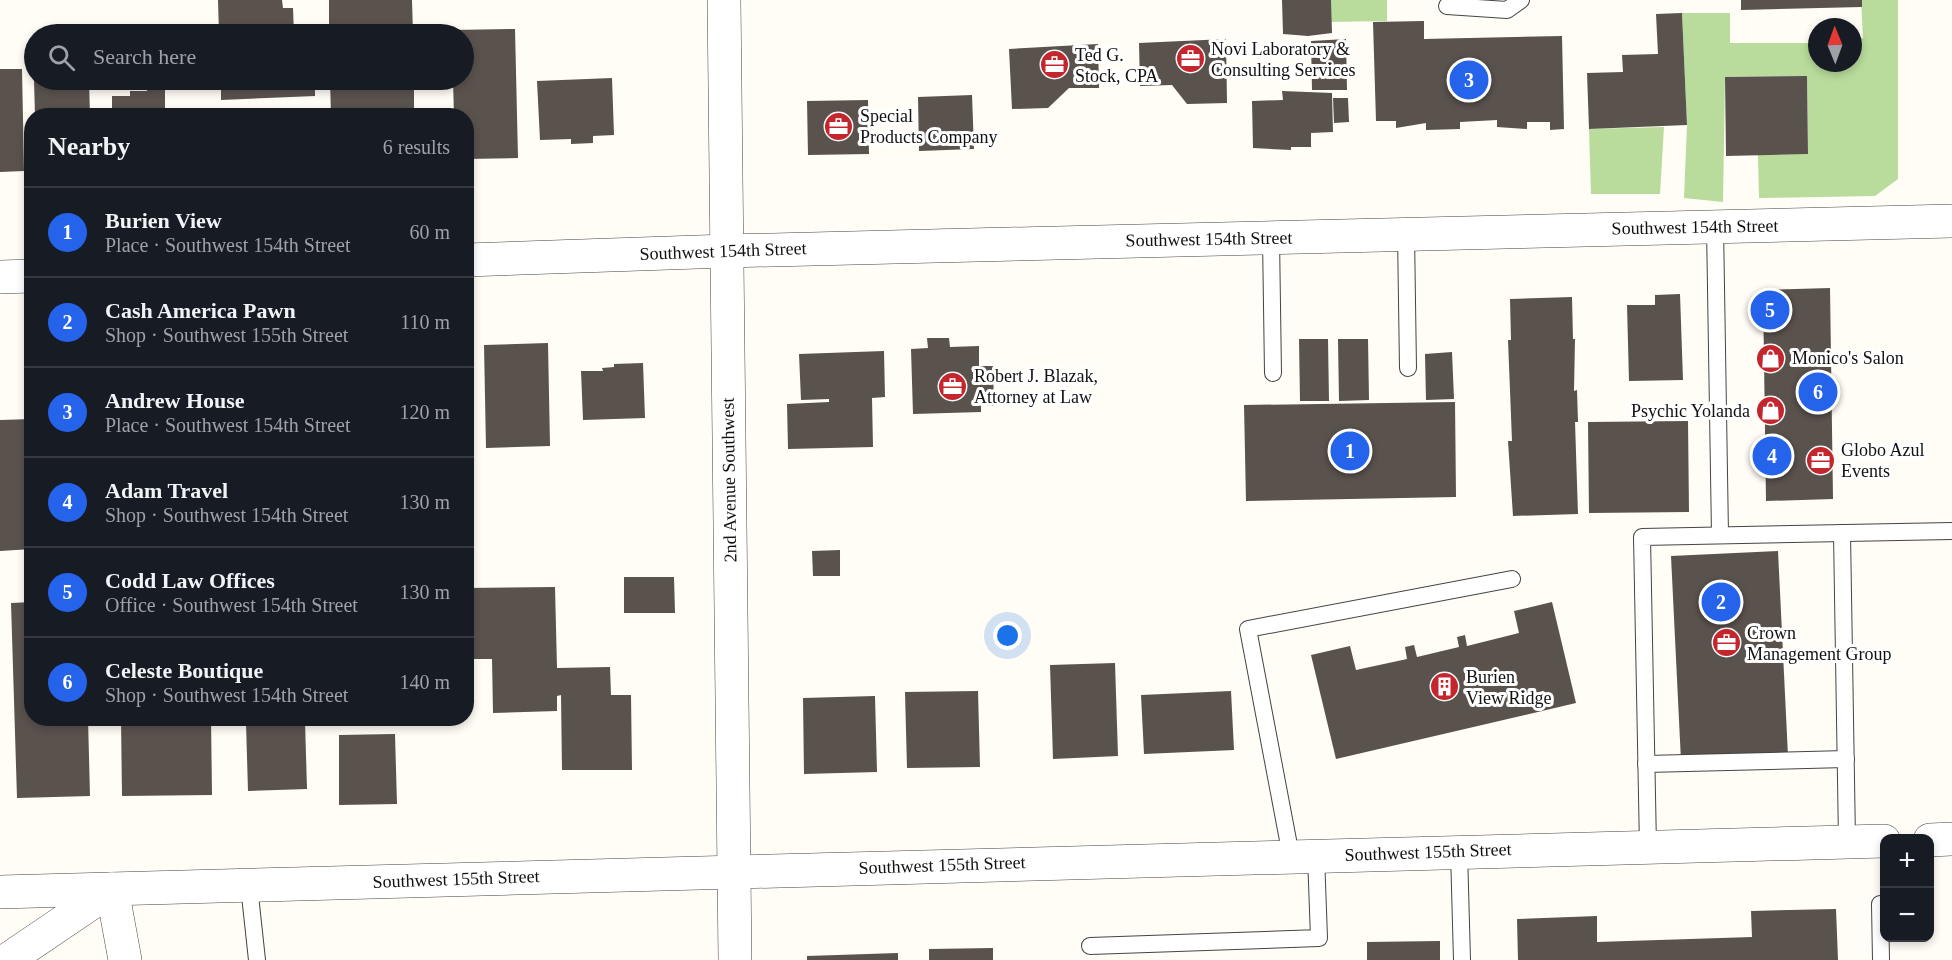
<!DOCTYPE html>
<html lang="en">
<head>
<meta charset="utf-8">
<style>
  body { margin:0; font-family:Georgia,serif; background:#20242c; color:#f1f3f6 }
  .controls { position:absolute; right:18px; bottom:18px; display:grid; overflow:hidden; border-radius:12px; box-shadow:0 3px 9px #0003 }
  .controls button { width:54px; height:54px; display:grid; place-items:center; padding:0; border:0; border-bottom:2px solid #363941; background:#171b24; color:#f1f3f6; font:30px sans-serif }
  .compass { position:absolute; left:1808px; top:18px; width:54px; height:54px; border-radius:50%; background:#171b24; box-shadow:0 3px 9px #0003; rotate:359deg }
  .you { position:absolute; left:1008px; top:636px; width:21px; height:21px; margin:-15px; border:4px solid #fff; border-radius:50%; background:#1a73e8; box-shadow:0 0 0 9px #1a73e833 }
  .badge { display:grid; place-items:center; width:39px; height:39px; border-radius:50%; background:#2563eb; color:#fff; font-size:20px; font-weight:700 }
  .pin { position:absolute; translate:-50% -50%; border:3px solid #fff; box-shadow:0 2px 6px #0006 }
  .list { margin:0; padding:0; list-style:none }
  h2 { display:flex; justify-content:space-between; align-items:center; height:78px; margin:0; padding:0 24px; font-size:26px }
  h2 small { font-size:20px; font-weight:400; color:#9ea1a6 }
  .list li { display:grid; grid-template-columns:39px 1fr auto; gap:18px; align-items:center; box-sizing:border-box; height:90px; padding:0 24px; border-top:2px solid #363941 }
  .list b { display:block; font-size:22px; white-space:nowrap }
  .list p { margin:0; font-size:20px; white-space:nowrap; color:#9ea1a6 }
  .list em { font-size:20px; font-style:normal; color:#9ea1a6 }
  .icon { flex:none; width:33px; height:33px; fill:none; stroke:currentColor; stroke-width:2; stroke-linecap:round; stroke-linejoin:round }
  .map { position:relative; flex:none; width:1952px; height:960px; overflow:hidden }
  .search { position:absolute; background:#171b24; box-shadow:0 3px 9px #0003; left:24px; top:24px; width:450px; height:66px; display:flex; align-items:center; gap:15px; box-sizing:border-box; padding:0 21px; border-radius:33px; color:#9ea1a6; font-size:22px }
  .panel { position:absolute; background:#171b24; box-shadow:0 3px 9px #0003; left:24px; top:108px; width:450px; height:618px; border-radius:24px }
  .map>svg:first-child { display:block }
  .forest { fill:#b9dc9c }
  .building { fill:#5a524d }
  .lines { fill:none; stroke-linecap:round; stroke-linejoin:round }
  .service-casing { stroke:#444; stroke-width:18 }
  .minor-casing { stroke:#444; stroke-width:34 }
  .service { stroke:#fff; stroke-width:16 }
  .minor { stroke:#fff; stroke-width:33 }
  .labels { text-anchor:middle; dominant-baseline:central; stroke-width:6; stroke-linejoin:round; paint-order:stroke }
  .poi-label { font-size:18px; fill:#111; stroke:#fff; text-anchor:start }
  .street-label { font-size:18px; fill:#111; stroke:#fff }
</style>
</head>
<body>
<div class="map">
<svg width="1952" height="960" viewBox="0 0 1952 960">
  <rect width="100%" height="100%" fill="#fffdf5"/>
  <!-- forest -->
  <g class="forest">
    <path d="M1328,0H1387V21L1326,22Z"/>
    <path d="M1861,0H1898V179L1875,196L1759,198L1758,155L1808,154L1807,76L1725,77L1723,202L1684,198L1687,125L1682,13H1730V43H1817V63H1853V40L1863,38Z"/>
    <path d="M1664,127L1660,194H1591L1589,129Z"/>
  </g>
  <!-- building -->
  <g class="building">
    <path d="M218,0H282L283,8H293L294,34H219Z"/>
    <path d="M329,0H412L413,34H329Z"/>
    <path d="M1282,0H1331L1332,33L1308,36L1283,34Z"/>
    <path d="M1741,0H1862V7L1741,10Z"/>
    <path d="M1682,13L1687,125L1589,129L1587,73L1623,72L1622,55L1658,54L1656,14Z"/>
    <path d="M1424,21V39L1562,36L1564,129L1550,130V122H1527V129L1497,127V120L1460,122V129L1426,130V123L1396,128V121H1376L1373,22Z"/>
    <path d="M515,29L518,158L466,159V116H454L453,80H464V34H452V30Z"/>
    <path d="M1226,39L1227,103L1187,104L1172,85L1140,86L1139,43Z"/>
    <path d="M1346,39L1347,90H1312L1311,41Z"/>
    <path d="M1098,44L1099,88H1069L1048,108L1012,109L1009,49Z"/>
    <path d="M0,69H22L24,171L0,172Z"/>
    <path d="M1807,76L1808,154L1726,156L1725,77Z"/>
    <path d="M612,78L614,135L593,136V143L571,144V139L540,140L537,81Z"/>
    <path d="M34,80H89L90,116H35Z"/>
    <path d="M221,80H315V96L221,100Z"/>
    <path d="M330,80H414V116H331Z"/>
    <path d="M146,84H165V116H112V96H130V91H147Z"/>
    <path d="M1282,91L1332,93L1333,132L1311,133V147H1291V150L1253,148L1252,101L1283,100Z"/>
    <path d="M972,95L974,149L919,151L918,97Z"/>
    <path d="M1333,98H1348L1349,122L1334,123Z"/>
    <path d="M868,100L869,154L808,155L807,101Z"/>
    <path d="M1830,288L1833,499L1766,501L1763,290Z"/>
    <path d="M1680,294L1683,380L1629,381L1627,305H1655V295Z"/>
    <path d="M1572,297L1573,339H1575L1574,391L1577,390L1578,422H1575L1578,514L1513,516L1508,441H1512L1508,340H1511L1510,299Z"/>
    <path d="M927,338H949L950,347L979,346V366H993L994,406H981V412L913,414L911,349L928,348Z"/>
    <path d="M1299,339H1328L1329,401H1300Z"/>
    <path d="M1338,339H1368L1369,400L1339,401Z"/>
    <path d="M548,343L550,446L486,448L484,345Z"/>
    <path d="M472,347L474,451H466V348Z"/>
    <path d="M884,351L885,397L872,398L873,447L788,449L787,404L829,402V399L801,400L799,354Z"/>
    <path d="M1452,352L1454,399L1426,400L1425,354Z"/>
    <path d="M643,363L645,418L583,420L581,371H603L602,368L614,367V364Z"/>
    <path d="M1455,402L1456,497L1246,501L1244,405Z"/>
    <path d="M32,419V549L0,551V420Z"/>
    <path d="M1688,421L1689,512L1589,513L1588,422Z"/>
    <path d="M840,550V576H813L812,551Z"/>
    <path d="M1778,551L1788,756L1681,761L1671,556Z"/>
    <path d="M624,577H674L675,613H624Z"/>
    <path d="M555,587L557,668L610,667L611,695H631L632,770H562L561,695L557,696V711L493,713L492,659H466V588Z"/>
    <path d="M32,602V718H88L90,796L17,798L11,603Z"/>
    <path d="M1552,602L1576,703L1336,759L1311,655L1350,646L1356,670L1407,659L1405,647L1414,645L1417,657L1459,647L1457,637L1465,635L1467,646L1519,633L1514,611Z"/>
    <path d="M1115,663L1118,756L1053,759L1050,665Z"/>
    <path d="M978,691L980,767L907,768L905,692Z"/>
    <path d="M1231,691L1234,750L1144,754L1141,695Z"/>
    <path d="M875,696L877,772L804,774L803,698Z"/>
    <path d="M121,718H211L212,795L122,796Z"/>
    <path d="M305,721L307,789L248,791L246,723Z"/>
    <path d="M395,734L397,804L339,805V735Z"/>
    <path d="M1836,909L1838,960H1518L1517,919L1597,916V942L1752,937L1751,911Z"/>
    <path d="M1440,941V960H1367V942Z"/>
    <path d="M993,948V960H929V949Z"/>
    <path d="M898,953V960H807V956Z"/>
  </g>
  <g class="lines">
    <defs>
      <g id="service">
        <path d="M1447,6L1507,10L1521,0"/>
        <path d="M1715,226L1720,535"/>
        <path d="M1406,234L1408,368"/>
        <path d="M1271,238L1273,373"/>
        <path d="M1842,533L1847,841"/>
        <path d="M1646,764L1846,759"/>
        <path d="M1648,847L1642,537L1952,531"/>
        <path d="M1459,851L1462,960"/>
        <path d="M1291,856L1248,629L1512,579"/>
        <path d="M249,886L257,960"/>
        <path d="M1880,904L1881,960"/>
        <path d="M1090,946L1319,938L1316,855"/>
      </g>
      <g id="minor">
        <path d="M724,0L735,960"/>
        <path d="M466,260L727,251L1952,221"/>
        <path d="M0,277L32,276"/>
        <path d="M1930,840L1952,839"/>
        <path d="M0,892L1884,841"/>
        <path d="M7,960L112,889L125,960"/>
      </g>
    </defs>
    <!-- service casing -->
    <use href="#service" class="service-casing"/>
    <!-- minor casing -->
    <use href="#minor" class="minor-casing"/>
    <!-- service -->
    <use href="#service" class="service"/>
    <!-- minor -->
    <use href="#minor" class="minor"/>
  </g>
  <!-- icons -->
  <defs>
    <symbol id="office-disc" viewBox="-11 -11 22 22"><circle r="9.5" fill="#c4262e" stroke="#fff"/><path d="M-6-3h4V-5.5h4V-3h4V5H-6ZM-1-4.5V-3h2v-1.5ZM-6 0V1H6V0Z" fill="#fff"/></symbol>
    <symbol id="shop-disc" viewBox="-11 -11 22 22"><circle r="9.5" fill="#c4262e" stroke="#fff"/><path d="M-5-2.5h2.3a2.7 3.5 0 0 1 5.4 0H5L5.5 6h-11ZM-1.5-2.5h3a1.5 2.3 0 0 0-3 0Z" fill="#fff"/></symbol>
    <symbol id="building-disc" viewBox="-11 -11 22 22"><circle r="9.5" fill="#c4262e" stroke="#fff"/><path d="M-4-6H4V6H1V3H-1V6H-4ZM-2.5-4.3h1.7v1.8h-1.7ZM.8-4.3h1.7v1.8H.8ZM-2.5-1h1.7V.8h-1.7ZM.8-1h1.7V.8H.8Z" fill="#fff"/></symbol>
  </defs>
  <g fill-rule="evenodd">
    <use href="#office-disc" x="1174" y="42" width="33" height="33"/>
    <use href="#office-disc" x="1038" y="48" width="33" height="33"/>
    <use href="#office-disc" x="822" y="110" width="33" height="33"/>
    <use href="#shop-disc" x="1754" y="342" width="33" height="33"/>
    <use href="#office-disc" x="936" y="370" width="33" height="33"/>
    <use href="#shop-disc" x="1754" y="394" width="33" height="33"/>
    <use href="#office-disc" x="1804" y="444" width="33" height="33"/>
    <use href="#office-disc" x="1710" y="626" width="33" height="33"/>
    <use href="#building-disc" x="1428" y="670" width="33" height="33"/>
  </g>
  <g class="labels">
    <!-- poi labels -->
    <g class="poi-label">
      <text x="1211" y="49">Novi Laboratory &amp;<tspan x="1211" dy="21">Consulting Services</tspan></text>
      <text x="1075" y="55">Ted G.<tspan x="1075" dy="21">Stock, CPA</tspan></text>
      <text x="860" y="116">Special<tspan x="860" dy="21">Products Company</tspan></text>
      <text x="1792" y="358">Monico's Salon</text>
      <text x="974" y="376">Robert J. Blazak,<tspan x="974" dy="21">Attorney at Law</tspan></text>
      <text x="1750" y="411" text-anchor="end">Psychic Yolanda</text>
      <text x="1841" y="450">Globo Azul<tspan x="1841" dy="21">Events</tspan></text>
      <text x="1747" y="633">Crown<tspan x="1747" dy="21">Management Group</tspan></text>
      <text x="1466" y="677">Burien<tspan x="1466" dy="21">View Ridge</tspan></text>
    </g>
    <!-- street labels -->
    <g class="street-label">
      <text transform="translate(1695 227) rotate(-1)">Southwest 154th Street</text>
      <text transform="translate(1209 239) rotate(-1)">Southwest 154th Street</text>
      <text transform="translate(723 251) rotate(-2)">Southwest 154th Street</text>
      <text transform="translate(729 480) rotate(-91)">2nd Avenue Southwest</text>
      <text transform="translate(1428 852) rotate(-2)">Southwest 155th Street</text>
      <text transform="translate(942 865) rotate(-2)">Southwest 155th Street</text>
      <text transform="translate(456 879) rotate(-2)">Southwest 155th Street</text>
    </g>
  </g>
</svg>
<div class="controls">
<button>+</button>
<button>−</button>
</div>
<svg class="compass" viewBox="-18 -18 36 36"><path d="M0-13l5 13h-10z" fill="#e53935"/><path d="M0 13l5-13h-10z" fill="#9ea1a6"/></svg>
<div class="you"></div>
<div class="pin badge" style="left:1350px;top:451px">1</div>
<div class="pin badge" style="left:1721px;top:602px">2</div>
<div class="pin badge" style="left:1469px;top:80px">3</div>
<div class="pin badge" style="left:1772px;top:456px">4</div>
<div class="pin badge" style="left:1770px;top:310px">5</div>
<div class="pin badge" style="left:1818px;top:392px">6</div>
<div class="search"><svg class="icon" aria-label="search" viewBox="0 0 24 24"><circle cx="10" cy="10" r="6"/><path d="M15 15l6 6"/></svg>Search here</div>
<section class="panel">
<h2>Nearby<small>6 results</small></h2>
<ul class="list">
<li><span class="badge">1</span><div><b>Burien View</b><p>Place · Southwest 154th Street</p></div><em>60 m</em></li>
<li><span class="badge">2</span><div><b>Cash America Pawn</b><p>Shop · Southwest 155th Street</p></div><em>110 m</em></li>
<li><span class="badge">3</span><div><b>Andrew House</b><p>Place · Southwest 154th Street</p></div><em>120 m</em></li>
<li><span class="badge">4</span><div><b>Adam Travel</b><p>Shop · Southwest 154th Street</p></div><em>130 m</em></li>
<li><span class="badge">5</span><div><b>Codd Law Offices</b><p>Office · Southwest 154th Street</p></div><em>130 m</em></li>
<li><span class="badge">6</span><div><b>Celeste Boutique</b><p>Shop · Southwest 154th Street</p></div><em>140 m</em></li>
</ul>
</section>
</div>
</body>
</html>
